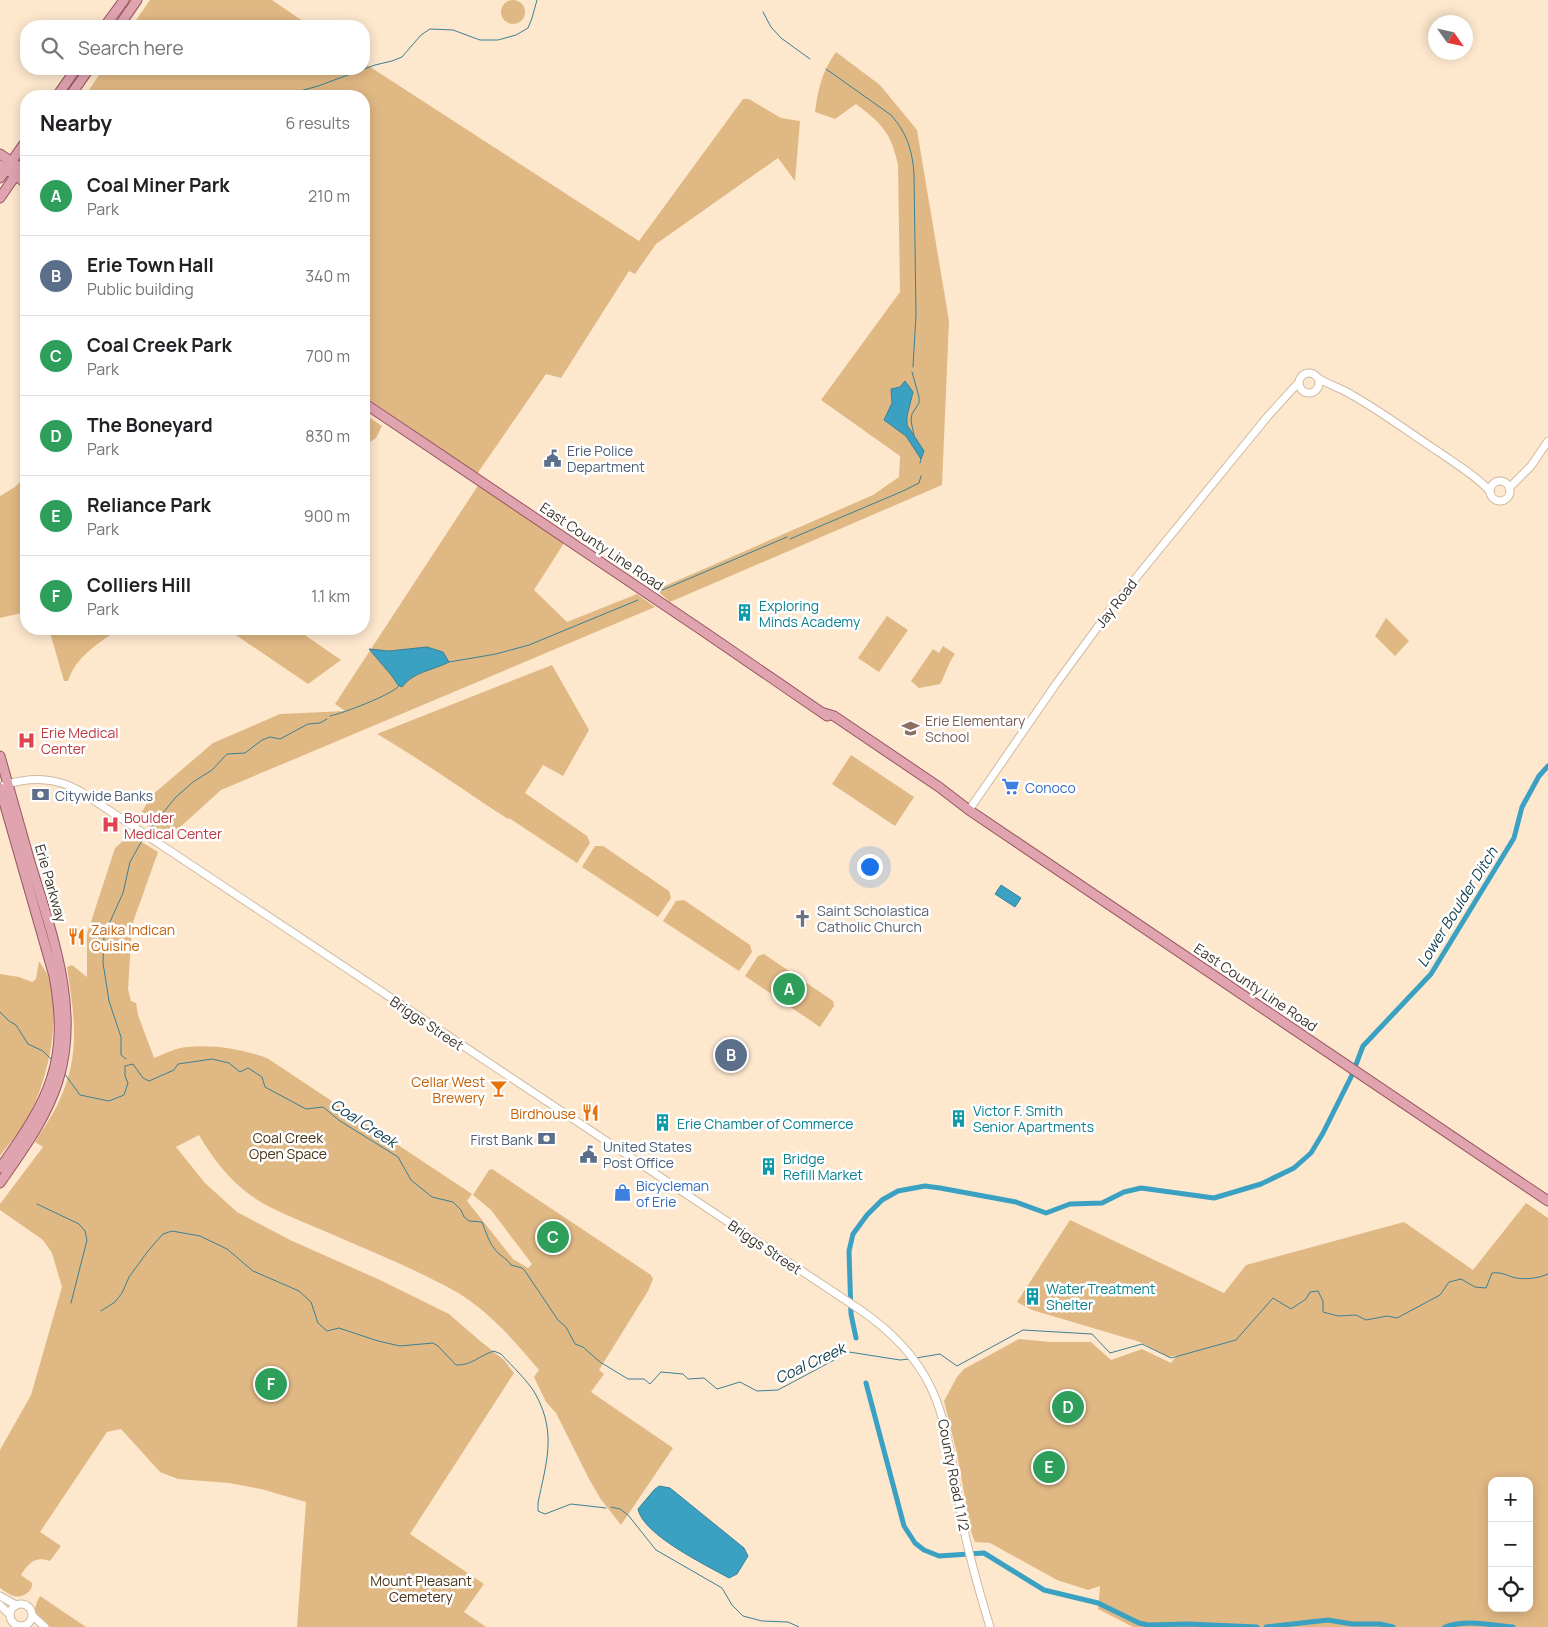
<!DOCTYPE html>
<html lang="en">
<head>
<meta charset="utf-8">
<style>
  body { margin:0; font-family:Manrope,sans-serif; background:#f6f6f6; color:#202124 }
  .controls { position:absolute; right:15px; bottom:15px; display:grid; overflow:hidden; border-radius:10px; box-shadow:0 2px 12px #0003 }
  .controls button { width:45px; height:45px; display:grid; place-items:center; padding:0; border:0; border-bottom:1px solid #e0e0e0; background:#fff; color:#202124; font:25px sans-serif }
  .compass { position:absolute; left:1428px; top:15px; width:45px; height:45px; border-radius:50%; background:#fff; box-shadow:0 2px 12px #0003; rotate:124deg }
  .you { position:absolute; left:869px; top:866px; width:18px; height:18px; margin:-12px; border:4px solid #fff; border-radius:50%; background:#1a73e8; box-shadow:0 0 0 8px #1a73e833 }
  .badge { display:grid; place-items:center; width:32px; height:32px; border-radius:50%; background:#0f766e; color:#fff; font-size:16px; font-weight:700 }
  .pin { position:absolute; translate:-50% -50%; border:2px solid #fff; box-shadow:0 1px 5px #0006 }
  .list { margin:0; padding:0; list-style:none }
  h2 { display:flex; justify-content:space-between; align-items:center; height:65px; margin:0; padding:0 20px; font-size:21px }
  h2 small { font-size:16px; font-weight:400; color:#757577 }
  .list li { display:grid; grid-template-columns:32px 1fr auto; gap:15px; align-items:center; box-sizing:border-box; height:80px; padding:0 20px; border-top:1px solid #e0e0e0 }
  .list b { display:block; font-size:19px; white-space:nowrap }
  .list p { margin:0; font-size:16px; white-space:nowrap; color:#757577 }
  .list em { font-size:16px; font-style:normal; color:#757577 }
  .icon { flex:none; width:28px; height:28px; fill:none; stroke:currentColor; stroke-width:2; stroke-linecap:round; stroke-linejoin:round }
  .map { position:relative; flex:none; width:1548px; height:1627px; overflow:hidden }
  .search { position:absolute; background:#fff; box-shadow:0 2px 12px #0003; left:20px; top:20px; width:350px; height:55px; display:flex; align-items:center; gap:12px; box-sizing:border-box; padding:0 18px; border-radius:20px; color:#757577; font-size:19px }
  .panel { position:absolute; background:#fff; box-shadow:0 2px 12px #0003; left:20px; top:90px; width:350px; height:545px; border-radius:20px }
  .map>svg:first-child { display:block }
  .green { fill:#e0b884; fill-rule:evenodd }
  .water { fill:#3ba1c3; stroke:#3b8094 }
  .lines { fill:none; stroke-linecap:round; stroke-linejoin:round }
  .stream { stroke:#3b8094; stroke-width:1 }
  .canal { stroke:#3ba1c3; stroke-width:5 }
  .minor-casing { stroke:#cebaa1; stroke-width:9 }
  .major-casing { stroke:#98555f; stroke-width:11 }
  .minor { stroke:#fff; stroke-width:7 }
  .major { stroke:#e0a4b1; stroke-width:9 }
  .labels { text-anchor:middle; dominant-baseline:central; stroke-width:5; stroke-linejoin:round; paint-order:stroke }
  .service-label { font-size:14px; fill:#4e5e75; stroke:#fff; text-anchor:start }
  .street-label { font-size:14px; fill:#3a3227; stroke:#fff }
  .culture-label { font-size:14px; fill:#0d838f; stroke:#fff; text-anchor:start }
  .education-label { font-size:14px; fill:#785e54; stroke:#fff; text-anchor:start }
  .health-label { font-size:14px; fill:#be3a42; stroke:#fff; text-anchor:start }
  .shop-label { font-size:14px; fill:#366cbe; stroke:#fff; text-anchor:start }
  .worship-label { font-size:14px; fill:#5b616d; stroke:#fff; text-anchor:start }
  .food-label { font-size:14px; fill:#c56008; stroke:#fff; text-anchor:end }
  .park-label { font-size:14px; fill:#493316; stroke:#fff }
  .water-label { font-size:15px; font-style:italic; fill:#14404f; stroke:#fff }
</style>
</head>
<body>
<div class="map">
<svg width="1548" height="1627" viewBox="0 0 1548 1627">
  <rect width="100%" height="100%" fill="#fde8ce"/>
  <!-- green -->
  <g class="green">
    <path d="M150,0H272L310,26H132Z"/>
    <circle cx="513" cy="12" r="12"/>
    <path d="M836,52L880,85L917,130L949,321L942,485L670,602L660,593L658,589L873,495L899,477L900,456L821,400L900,292L898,165C891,132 882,124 856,104L835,119L815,112C818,89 822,71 836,52Z"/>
    <path d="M364,63L639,241L743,99H749L781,118L800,121L795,181L778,158L656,244L635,274L629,271L561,378L546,374L477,474L364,396V96H85L103,69H364Z"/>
    <path d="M364,414L382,426L376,438L364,446Z"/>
    <path d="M26,476V612L0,618V496L15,487Z"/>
    <path d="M479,484L566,540L534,590L567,622L637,594L655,607L221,790L167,839L138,819L151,796L213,743L280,714L345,711L335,704Z"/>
    <path d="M887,616L908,630L879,672L858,658Z"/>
    <path d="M1386,618L1409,641L1395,656L1375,636Z"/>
    <path d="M49,629H119C99,643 76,656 68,681H64Z"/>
    <path d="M227,629H296L341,660L308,684Z"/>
    <path d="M943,646L955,654C948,663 946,674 940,684L919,688L911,681L933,649L939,653Z"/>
    <path d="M552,665L589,730L563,776L543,765L525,793L587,836L590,843L577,863L509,818L508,819C464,791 422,760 377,734Z"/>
    <path d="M851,755L914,797L895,826L832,784Z"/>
    <path d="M130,835L158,852L132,925L128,989L131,1001L136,1003L138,1015L154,1058C164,1054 176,1048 187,1047C214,1044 242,1049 267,1058L472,1194L467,1201L513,1259L528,1268L532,1264L491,1210L473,1195L489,1170L492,1169L651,1275L653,1279L648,1291L599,1370L604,1374L591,1392L673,1448L621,1525L600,1498L589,1479L556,1413L546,1402L534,1377L539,1370C514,1340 488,1310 453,1290C411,1267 365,1249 322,1230C299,1220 274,1211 253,1197C230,1181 213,1159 199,1135L176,1147L205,1183L237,1212L290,1240L380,1280L449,1314L479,1340L504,1360L514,1373L410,1534L484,1584L464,1612L486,1627H297L306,1502L261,1489L229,1483L178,1479L160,1472L121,1429L107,1432L40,1532L61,1546L50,1561C36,1556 29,1562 21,1575L32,1583C32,1588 31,1590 27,1593C17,1601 9,1594 0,1588V1450L31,1395L62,1287L52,1253L43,1240L0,1210V1204L43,1147L35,1142C43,1128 54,1114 60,1099C81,1053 74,1015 67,967L72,965L87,977V934L115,848Z"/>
    <path d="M595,846H603L669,891L671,898L658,917L582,867Z"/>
    <path d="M684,900L750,945L752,952L739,971L663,921L676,901Z"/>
    <path d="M764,954L833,1001L834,1006L820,1027L745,976L758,956Z"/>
    <path d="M39,961C42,966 47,972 49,978C62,1018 47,1087 25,1122C18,1134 8,1145 0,1156V974L19,977L32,982L36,979Z"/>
    <path d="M1526,1203L1548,1218V1627H1133L1098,1609L1100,1586L1088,1590L1057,1580L990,1543L975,1542L971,1532L957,1454L944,1401L957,1377L964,1369L1019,1339L1050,1342H1091L1111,1360L1142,1349L1171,1363L1177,1355L1169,1357L1140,1342L1032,1310L1017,1302L1070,1220L1224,1293L1246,1265L1404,1222L1473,1270ZM1492,1481H1529V1608H1492Z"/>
    <path d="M40,1596L86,1627H50C34,1618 31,1612 40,1596Z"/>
  </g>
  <!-- water -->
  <g class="water">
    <path d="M905,381L913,392L907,416V425L924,451L921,459L906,436L884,420L892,403L891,389L900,387Z"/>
    <path d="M427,647L443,652L449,662C432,671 414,671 402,687L398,685L392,676L369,649L389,651Z"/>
    <path d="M1001,885L1021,898L1015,907L995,894Z"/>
    <path d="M659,1486L670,1488L744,1548L748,1556L737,1574L729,1578C706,1565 643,1535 638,1509L654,1490Z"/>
  </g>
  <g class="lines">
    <!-- stream -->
    <g class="stream">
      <path d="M763,12L771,27L781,38L810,59"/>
      <path d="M826,69L891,115C907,133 913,152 914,176L916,315L913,367"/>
      <path d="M282,96L318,86L375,65L392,61L402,57L421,35L430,29L453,30L480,40H498L516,35L528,28L532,18L537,0"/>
      <path d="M912,372L919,397V403L912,414L911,421L914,435"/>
      <path d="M920,463L921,459"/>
      <path d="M790,539L903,491L919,483L921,476"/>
      <path d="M660,591L787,537"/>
      <path d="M449,662L496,654L529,645L638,600"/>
      <path d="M330,716C344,713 391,695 399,686"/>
      <path d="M148,831L176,797L193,782L212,770L227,754L245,753L262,740L270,737L280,739L308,724L320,723L327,719"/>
      <path d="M0,1012L9,1021L16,1025L28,1044L43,1051L53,1061"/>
      <path d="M126,1059L121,1055V1037L109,1001L103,963L104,935L123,893L130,862L144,837"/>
      <path d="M64,1073L80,1095L109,1101L124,1095L128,1083L125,1076V1066L133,1064L143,1078L149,1081L174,1070L178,1064L212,1059L229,1063L240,1072L248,1068L262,1077L265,1087L306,1109L323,1107L340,1121L398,1157L411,1180L432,1197L453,1202L461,1210L464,1217L469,1221L482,1222C485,1229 489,1243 494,1248C499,1256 506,1257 511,1265L522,1268L525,1271L558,1320L566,1327L575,1344L583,1347L600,1362L628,1379H644L650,1384L661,1372L683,1374L688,1379L704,1378L717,1389L740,1382L757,1391L778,1390L849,1352L900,1360L910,1359"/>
      <path d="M37,1204L79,1224L85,1231L87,1240L71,1303"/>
      <path d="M101,1311L115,1302L122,1293L129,1277L148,1251L163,1234L172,1231L200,1236L227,1249L253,1271L299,1291L311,1302L318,1323L327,1331L339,1328L378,1341L400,1346L433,1343L438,1346L456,1365C471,1366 480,1355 494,1351L501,1354C511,1365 530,1383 536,1395C557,1434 546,1463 538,1503V1511L545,1514L571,1504L606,1508"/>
      <path d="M916,1358L940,1354L957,1366L1023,1330L1092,1334L1110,1353L1142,1344L1171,1358L1236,1340L1273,1298L1291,1309L1306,1299L1310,1292L1318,1291L1323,1301V1312L1338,1316L1356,1315L1366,1320L1387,1316L1397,1318L1440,1295L1449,1282L1461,1279L1475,1287L1486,1288L1492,1273C1500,1272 1504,1274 1512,1277C1523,1280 1537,1279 1548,1274"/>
      <path d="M611,1507L620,1509L628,1515L656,1550L722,1588L732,1605L743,1616L762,1621L788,1622L799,1627"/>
    </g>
    <!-- canal -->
    <g class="canal">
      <path d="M856,1338L851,1314L849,1251L853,1234L867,1215L882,1200L898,1191L925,1186L940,1188L1016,1202L1046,1213L1070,1204L1102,1203L1124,1192L1141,1188L1214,1198L1261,1184L1294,1168L1311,1153L1323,1133L1352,1075L1363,1046L1431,974L1514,838L1522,807L1539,776L1548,766"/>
      <path d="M866,1383L904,1526L915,1543L924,1550L939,1556L984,1553L1044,1590L1098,1603L1139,1623L1148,1625L1188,1624L1257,1627"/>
      <path d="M1266,1627L1328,1620L1352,1624H1380L1393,1627"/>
      <path d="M1445,1627C1466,1619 1491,1625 1513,1627"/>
    </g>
    <defs>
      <g id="minor">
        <circle cx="1309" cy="383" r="10"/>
        <path d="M1318,378C1329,385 1341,388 1352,395C1382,412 1410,433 1439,452C1453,462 1481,479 1490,492"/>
        <circle cx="1500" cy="491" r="10"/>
        <path d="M1509,488L1531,466L1548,441"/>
        <path d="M4,785C31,777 55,777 80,791L859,1309C946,1368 945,1426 962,1520C969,1556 979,1591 990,1627"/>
        <path d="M969,810L1056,684L1113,606L1268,416L1299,382"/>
        <path d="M0,1596L16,1605"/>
        <circle cx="21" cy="1615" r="11"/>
        <path d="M0,1605L10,1615"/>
        <path d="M33,1616L45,1627"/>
      </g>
      <g id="major">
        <path d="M105,26L124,0"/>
        <path d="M119,26L137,0"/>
        <path d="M57,96L76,69"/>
        <path d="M70,96L89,69"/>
        <path d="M0,154L26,172"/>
        <path d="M0,165L26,183"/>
        <path d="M0,178L26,141"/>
        <path d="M0,198L26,160"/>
        <path d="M364,403L703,631L827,716"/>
        <path d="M824,713L834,716L939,787L969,810L1548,1201"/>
        <path d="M0,756C10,791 20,827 30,862C51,931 81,1009 58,1081C46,1119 22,1151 0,1183"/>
        <path d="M0,788L54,976C70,1062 49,1100 0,1168"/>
      </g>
    </defs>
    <!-- minor casing -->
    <use href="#minor" class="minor-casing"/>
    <!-- major casing -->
    <use href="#major" class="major-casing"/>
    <!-- minor -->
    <use href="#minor" class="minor"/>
    <!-- major -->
    <use href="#major" class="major"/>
  </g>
  <!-- icons -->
  <defs>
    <symbol id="civic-bare" viewBox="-9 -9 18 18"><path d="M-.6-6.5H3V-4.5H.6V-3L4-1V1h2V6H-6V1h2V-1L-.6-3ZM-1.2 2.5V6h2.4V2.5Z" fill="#5c6f8a" stroke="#fff" stroke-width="2.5" paint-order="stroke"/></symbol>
    <symbol id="building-bare" viewBox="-9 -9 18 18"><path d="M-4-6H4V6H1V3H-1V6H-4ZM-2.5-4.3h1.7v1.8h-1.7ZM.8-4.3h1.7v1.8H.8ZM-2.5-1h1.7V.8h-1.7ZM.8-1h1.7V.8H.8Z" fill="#0f9aa8" stroke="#fff" stroke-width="2.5" paint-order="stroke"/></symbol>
    <symbol id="school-bare" viewBox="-9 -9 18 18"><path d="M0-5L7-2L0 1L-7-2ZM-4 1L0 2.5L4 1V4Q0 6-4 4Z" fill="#8d6e63" stroke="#fff" stroke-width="2.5" paint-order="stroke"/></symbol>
    <symbol id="hospital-bare" viewBox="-9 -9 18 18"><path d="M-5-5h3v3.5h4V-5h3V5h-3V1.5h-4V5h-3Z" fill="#e0444e" stroke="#fff" stroke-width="2.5" paint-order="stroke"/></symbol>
    <symbol id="supermarket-bare" viewBox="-9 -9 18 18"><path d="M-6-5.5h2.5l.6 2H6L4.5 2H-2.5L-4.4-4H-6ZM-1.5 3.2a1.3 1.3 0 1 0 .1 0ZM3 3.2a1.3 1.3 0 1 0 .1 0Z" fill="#3f7fe0" stroke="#fff" stroke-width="2.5" paint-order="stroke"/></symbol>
    <symbol id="bank-bare" viewBox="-9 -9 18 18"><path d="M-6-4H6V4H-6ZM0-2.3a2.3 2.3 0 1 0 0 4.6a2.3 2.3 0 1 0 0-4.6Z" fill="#5c6f8a" stroke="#fff" stroke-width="2.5" paint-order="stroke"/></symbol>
    <symbol id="church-bare" viewBox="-9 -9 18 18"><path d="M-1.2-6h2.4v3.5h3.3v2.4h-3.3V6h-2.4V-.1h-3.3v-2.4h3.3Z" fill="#6b7280" stroke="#fff" stroke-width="2.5" paint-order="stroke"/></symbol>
    <symbol id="restaurant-bare" viewBox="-9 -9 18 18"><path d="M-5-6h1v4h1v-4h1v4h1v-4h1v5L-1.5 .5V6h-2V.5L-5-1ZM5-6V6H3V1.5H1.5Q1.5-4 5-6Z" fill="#e8710a" stroke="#fff" stroke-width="2.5" paint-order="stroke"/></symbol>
    <symbol id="bar-bare" viewBox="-9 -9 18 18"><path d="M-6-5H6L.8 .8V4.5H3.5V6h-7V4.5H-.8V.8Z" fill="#e8710a" stroke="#fff" stroke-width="2.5" paint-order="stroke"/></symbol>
    <symbol id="shop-bare" viewBox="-9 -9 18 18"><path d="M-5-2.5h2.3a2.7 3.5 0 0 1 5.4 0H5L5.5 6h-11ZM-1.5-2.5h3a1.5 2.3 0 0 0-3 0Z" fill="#3f7fe0" stroke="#fff" stroke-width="2.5" paint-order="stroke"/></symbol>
  </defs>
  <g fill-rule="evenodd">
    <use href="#civic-bare" x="540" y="446" width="25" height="25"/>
    <use href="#building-bare" x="732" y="600" width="25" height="25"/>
    <use href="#school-bare" x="898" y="716" width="25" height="25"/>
    <use href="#hospital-bare" x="14" y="728" width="25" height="25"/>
    <use href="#supermarket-bare" x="998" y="774" width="25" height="25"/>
    <use href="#bank-bare" x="28" y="782" width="25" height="25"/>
    <use href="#hospital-bare" x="98" y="812" width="25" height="25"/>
    <use href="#church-bare" x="790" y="906" width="25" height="25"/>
    <use href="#restaurant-bare" x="64" y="924" width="25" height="25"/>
    <use href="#bar-bare" x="486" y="1076" width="25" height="25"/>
    <use href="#restaurant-bare" x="578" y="1100" width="25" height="25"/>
    <use href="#building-bare" x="946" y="1106" width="25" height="25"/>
    <use href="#building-bare" x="650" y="1110" width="25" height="25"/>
    <use href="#bank-bare" x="534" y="1126" width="25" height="25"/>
    <use href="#civic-bare" x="576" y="1142" width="25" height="25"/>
    <use href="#building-bare" x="756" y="1154" width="25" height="25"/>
    <use href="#shop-bare" x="610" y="1180" width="25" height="25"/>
    <use href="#building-bare" x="1020" y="1284" width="25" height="25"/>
  </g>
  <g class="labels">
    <!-- service labels -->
    <g class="service-label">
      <text x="567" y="450">Erie Police<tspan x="567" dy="16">Department</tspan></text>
      <text x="55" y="795">Citywide Banks</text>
      <text x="533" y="1139" text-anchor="end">First Bank</text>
      <text x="603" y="1146">United States<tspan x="603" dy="16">Post Office</tspan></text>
    </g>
    <!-- street labels -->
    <g class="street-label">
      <text transform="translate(602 546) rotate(34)">East County Line Road</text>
      <text transform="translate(1116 603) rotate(-52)">Jay Road</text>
      <text transform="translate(51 883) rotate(74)">Erie Parkway</text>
      <text transform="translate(1256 987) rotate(34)">East County Line Road</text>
      <text transform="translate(427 1023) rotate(34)">Briggs Street</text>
      <text transform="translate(765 1247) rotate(34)">Briggs Street</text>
      <text transform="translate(954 1475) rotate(79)">County Road 1 1/2</text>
    </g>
    <!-- culture labels -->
    <g class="culture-label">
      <text x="759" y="605">Exploring<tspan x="759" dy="16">Minds Academy</tspan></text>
      <text x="973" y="1110">Victor F. Smith<tspan x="973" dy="16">Senior Apartments</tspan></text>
      <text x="677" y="1123">Erie Chamber of Commerce</text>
      <text x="783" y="1158">Bridge<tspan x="783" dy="16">Refill Market</tspan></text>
      <text x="1046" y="1288">Water Treatment<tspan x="1046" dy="16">Shelter</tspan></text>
    </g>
    <!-- education labels -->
    <g class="education-label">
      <text x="925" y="720">Erie Elementary<tspan x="925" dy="16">School</tspan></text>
    </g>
    <!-- health labels -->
    <g class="health-label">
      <text x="41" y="732">Erie Medical<tspan x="41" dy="16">Center</tspan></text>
      <text x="124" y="817">Boulder<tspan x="124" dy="16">Medical Center</tspan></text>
    </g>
    <!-- shop labels -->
    <g class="shop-label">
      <text x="1025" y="787">Conoco</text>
      <text x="636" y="1185">Bicycleman<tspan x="636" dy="16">of Erie</tspan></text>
    </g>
    <!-- worship labels -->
    <g class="worship-label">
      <text x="817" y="910">Saint Scholastica<tspan x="817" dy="16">Catholic Church</tspan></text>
    </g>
    <!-- food labels -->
    <g class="food-label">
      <text x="91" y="929" text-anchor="start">Zaika Indican<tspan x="91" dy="16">Cuisine</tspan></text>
      <text x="485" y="1081">Cellar West<tspan x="485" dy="16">Brewery</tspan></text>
      <text x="576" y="1113">Birdhouse</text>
    </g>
    <!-- park labels -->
    <g class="park-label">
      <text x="288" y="1137">Coal Creek<tspan x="288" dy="16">Open Space</tspan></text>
      <text x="421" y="1580">Mount Pleasant<tspan x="421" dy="16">Cemetery</tspan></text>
    </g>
    <!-- water labels -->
    <g class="water-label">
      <text transform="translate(1457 907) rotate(-58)">Lower Boulder Ditch</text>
      <text transform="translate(364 1123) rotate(33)">Coal Creek</text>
      <text transform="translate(810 1363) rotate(-25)">Coal Creek</text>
    </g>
  </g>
</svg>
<div class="controls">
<button>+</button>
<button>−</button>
<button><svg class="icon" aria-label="locate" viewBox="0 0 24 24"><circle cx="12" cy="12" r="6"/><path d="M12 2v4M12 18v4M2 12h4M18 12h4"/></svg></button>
</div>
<svg class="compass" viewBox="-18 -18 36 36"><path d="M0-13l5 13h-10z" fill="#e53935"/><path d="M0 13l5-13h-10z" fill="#757577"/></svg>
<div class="you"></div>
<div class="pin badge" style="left:789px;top:989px;background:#2e9e5b">A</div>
<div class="pin badge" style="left:731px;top:1055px;background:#5c6f8a">B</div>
<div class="pin badge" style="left:553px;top:1237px;background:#2e9e5b">C</div>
<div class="pin badge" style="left:1068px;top:1407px;background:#2e9e5b">D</div>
<div class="pin badge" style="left:1049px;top:1467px;background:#2e9e5b">E</div>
<div class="pin badge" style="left:271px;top:1384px;background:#2e9e5b">F</div>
<div class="search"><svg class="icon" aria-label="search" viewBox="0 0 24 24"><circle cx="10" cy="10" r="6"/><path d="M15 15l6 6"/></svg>Search here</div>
<section class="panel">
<h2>Nearby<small>6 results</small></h2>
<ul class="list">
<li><span class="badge" style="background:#2e9e5b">A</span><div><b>Coal Miner Park</b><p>Park</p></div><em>210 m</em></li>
<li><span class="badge" style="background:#5c6f8a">B</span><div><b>Erie Town Hall</b><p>Public building</p></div><em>340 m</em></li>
<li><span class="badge" style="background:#2e9e5b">C</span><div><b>Coal Creek Park</b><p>Park</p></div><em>700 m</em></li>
<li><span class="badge" style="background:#2e9e5b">D</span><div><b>The Boneyard</b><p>Park</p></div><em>830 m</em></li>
<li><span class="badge" style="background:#2e9e5b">E</span><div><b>Reliance Park</b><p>Park</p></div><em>900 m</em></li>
<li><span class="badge" style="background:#2e9e5b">F</span><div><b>Colliers Hill</b><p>Park</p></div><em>1.1 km</em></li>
</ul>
</section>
</div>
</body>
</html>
